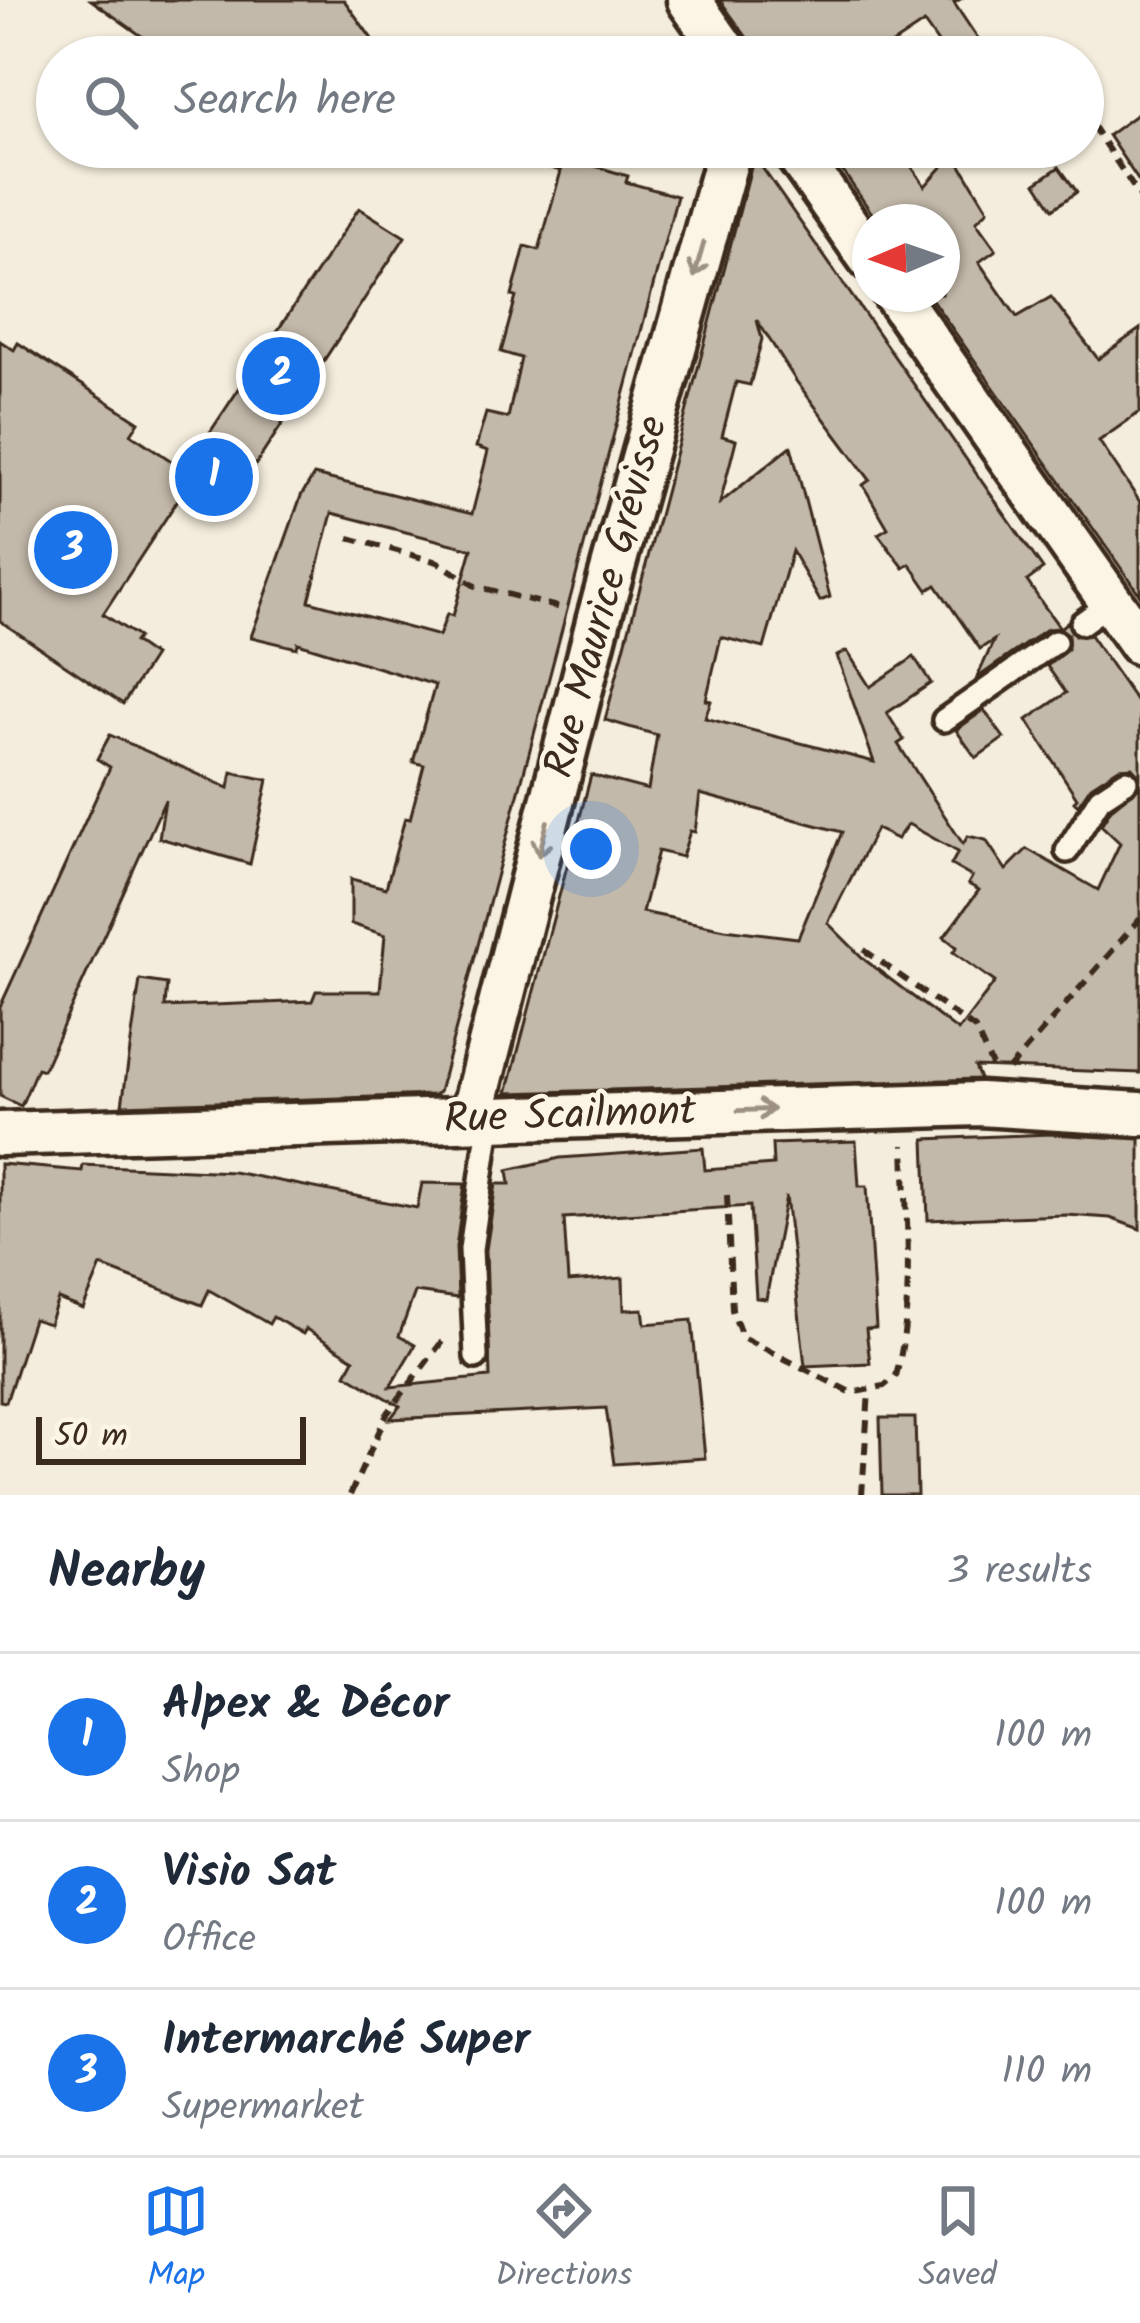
<!DOCTYPE html>
<html lang="en">
<head>
<meta charset="utf-8">
<style>
  body { margin:0; font-family:Kalam,sans-serif; background:#f6f6f7; color:#1f2937 }
  .compass { position:absolute; left:852px; top:204px; width:108px; height:108px; border-radius:50%; background:#fff; box-shadow:0 3px 9px #0004; rotate:268deg }
  .scale { position:absolute; left:36px; bottom:30px; width:270px; box-sizing:border-box; padding-left:12px; border:6px solid #3b2a1e; border-top:0; font-size:33px; line-height:42px; white-space:nowrap; color:#3b2a1e; -webkit-text-stroke:9px #fcf5e5; paint-order:stroke }
  .you { position:absolute; left:591px; top:849px; width:42px; height:42px; margin:-30px; border:9px solid #fff; border-radius:50%; background:#1a73e8; box-shadow:0 0 0 18px #1a73e833 }
  .badge { display:grid; place-items:center; width:78px; height:78px; border-radius:50%; background:#1a73e8; color:#fff; font-size:39px; font-weight:700 }
  .pin { position:absolute; translate:-50% -50%; border:6px solid #fff; box-shadow:0 3px 12px #0006 }
  .list { margin:0; padding:0; list-style:none }
  h2 { display:flex; justify-content:space-between; align-items:center; height:156px; margin:0; padding:0 48px; font-size:51px }
  h2 small { font-size:39px; font-weight:400; color:#747a83 }
  .list li { display:grid; grid-template-columns:78px 1fr auto; gap:36px; align-items:center; box-sizing:border-box; height:168px; padding:0 48px; border-top:3px solid #e0e1e3 }
  .list b { display:block; font-size:45px; white-space:nowrap }
  .list p { margin:0; font-size:39px; white-space:nowrap; color:#747a83 }
  .list em { font-size:39px; font-style:normal; color:#747a83 }
  .icon { flex:none; width:66px; height:66px; fill:none; stroke:currentColor; stroke-width:2; stroke-linecap:round; stroke-linejoin:round }
  .map { position:relative; flex:none; width:1140px; height:1495px; overflow:hidden }
  .search { position:absolute; background:#fff; box-shadow:0 3px 9px #0004; left:36px; right:36px; top:36px; height:132px; display:flex; align-items:center; gap:30px; box-sizing:border-box; padding:0 42px; border-radius:66px; color:#747a83; font-size:45px }
  .sheet { height:660px; background:#fff }
  nav { display:flex; justify-content:space-around; align-items:center; box-sizing:border-box; height:168px; border-top:3px solid #e0e1e3; background:#fff; font-size:33px; color:#747a83 }
  nav a { display:grid; justify-items:center; gap:6px }
  nav .on { color:#1a73e8 }
  .map>svg:first-child { display:block }
  .building { fill:#c3b9aa; stroke:#3b2a1e; stroke-width:3; fill-rule:evenodd }
  .lines { fill:none; stroke-linecap:round; stroke-linejoin:round }
  .lane-casing { stroke:#3b2a1e; stroke-width:30 }
  .street-casing { stroke:#3b2a1e; stroke-width:51 }
  .path { stroke:#3b2a1e; stroke-width:6; stroke-dasharray:12 9; stroke-linecap:butt }
  .lane { stroke:#fcf5e5; stroke-width:21 }
  .street { stroke:#fcf5e5; stroke-width:42 }
  .oneway { stroke:#9c9082 }
  .labels { text-anchor:middle; dominant-baseline:central; stroke-width:9; stroke-linejoin:round; paint-order:stroke }
  .street-label { font-size:42px; fill:#3b2a1e; stroke:#fcf5e5 }
</style>
</head>
<body>
<div class="map">
<svg width="1140" height="1495" viewBox="0 0 1140 1495">
  <rect width="100%" height="100%" fill="#f4eddd"/>
  <filter id="ink" filterUnits="userSpaceOnUse"><feTurbulence type="fractalNoise" baseFrequency=".00833" numOctaves="2"/><feDisplacementMap in="SourceGraphic" scale="24" xChannelSelector="R" yChannelSelector="G"/><feConvolveMatrix kernelMatrix="1 2 1 2 8 2 1 2 1" color-interpolation-filters="sRGB"/></filter>
  <g filter="url(#ink)">
    <!-- building -->
    <g class="building">
      <path d="M91,0H344L385,57H171Z"/>
      <path d="M720,0H959L954,3L990,57H948L924,23L888,47L894,57H754L750,42Z"/>
      <path d="M1140,112V183L1108,135Z"/>
      <path d="M506,147H593L588,164L628,176L626,182L677,196L439,1092L434,1095L122,1105L140,980L167,984L165,1007L312,1001L316,991H380L385,935L351,924V879L386,888L405,818L410,819L424,765L413,762L435,685L298,643L297,648L251,637L301,496L314,475L472,514L488,451L476,447L486,413L508,418L521,358L501,352L516,297L512,296L525,246L539,250L561,171L505,155ZM332,513L472,549L453,616L447,614L439,636L309,601Z"/>
      <path d="M826,147H898L925,186L954,154L988,210L976,222L996,250L979,262L1017,317L1051,297L1098,359L1140,329V412L1099,441L1140,502V595L928,294H942V222H878Z"/>
      <path d="M754,156L1043,569L1027,581L1044,606L1060,628L1067,622L1075,636L1090,635L1140,707V777L1132,767L1119,768L1091,786L1078,805L1074,801L1077,798L1027,720L1066,693L1047,666L1068,649V634L1060,628L1047,629L977,678L994,640L980,649L936,585L928,590L910,564L904,568L878,534L888,528L863,485L870,480L796,381L757,320L762,339L750,385L736,382L722,436L736,440L720,503L791,446L830,597L820,601L792,551L764,648L721,637L706,700L711,701L705,718L874,762L837,656L847,651L870,687L914,657L931,683L887,713L904,740L898,744L963,844L968,836L986,840L1006,870L1027,849L1098,890L1120,843L1101,825L1111,809L1140,786V1073L975,1067L980,1079L507,1093L591,775L648,790L657,735L605,720ZM700,794L842,832L798,938L725,929L642,912L658,851L682,857L690,831L695,832ZM908,824L958,852L951,865L972,877L968,884L979,890L944,937L957,947L953,952L995,982L958,1031L865,960L828,923L876,829L897,839Z"/>
      <path d="M1059,167L1077,192L1053,209L1036,183Z"/>
      <path d="M359,208L405,237L225,511L187,486L103,614L138,637L134,642L154,656L123,704L0,621V341L14,350L18,343L139,422L131,434L185,470Z"/>
      <path d="M984,710L1004,738L976,758L956,730Z"/>
      <path d="M110,735L229,788L232,772L268,780L250,864L159,838L165,800L43,1070L37,1068L21,1106L0,1096V1007L110,767L97,759Z"/>
      <path d="M1050,1134L1140,1139V1229L1110,1218L1066,1215L928,1220L925,1139Z"/>
      <path d="M856,1141L859,1186H867L876,1328L866,1329L870,1363L805,1366L786,1196L766,1299L756,1298L750,1206L564,1218L568,1282L623,1278L624,1310L643,1309L645,1324L692,1320L705,1458L614,1464L606,1408L390,1419L400,1406L346,1374L354,1359L306,1329L303,1334L273,1317L269,1324L209,1290L202,1305L101,1266L83,1309L58,1299L49,1324L33,1319L6,1402L0,1401V1164L82,1171L83,1165L233,1172L417,1208L422,1183L465,1184L456,1247L458,1298L415,1292L399,1336L415,1345L390,1387L490,1377L486,1250L496,1184H510L508,1170L560,1158L703,1148L705,1170L773,1165L772,1144Z"/>
      <path d="M880,1418H915L917,1495H882Z"/>
    </g>
    <g class="lines">
      <defs>
        <g id="lane">
          <path d="M1082,623L1111,602"/>
          <path d="M944,720L1055,642"/>
          <path d="M1067,851L1100,798L1126,781"/>
          <path d="M476,1357L471,1249L490,1118"/>
        </g>
        <g id="street">
          <path d="M689,0L729,57"/>
          <path d="M792,147L870,258"/>
          <path d="M895,294L1140,643"/>
          <path d="M471,1119L599,618L730,147"/>
          <path d="M0,1134L980,1104L1140,1114"/>
        </g>
      </defs>
      <!-- lane casing -->
      <use href="#lane" class="lane-casing"/>
      <!-- street casing -->
      <use href="#street" class="street-casing"/>
      <!-- path -->
      <g class="path">
        <path d="M1092,125L1140,197"/>
        <path d="M349,538L438,562L475,586L561,608"/>
        <path d="M864,950L975,1029L992,1066"/>
        <path d="M1009,1069L1140,919"/>
        <path d="M727,1195L732,1310L742,1337L852,1393L884,1386L896,1376C915,1302 906,1221 904,1145"/>
        <path d="M350,1495L387,1414L447,1335"/>
        <path d="M862,1495L869,1391"/>
      </g>
      <!-- lane -->
      <use href="#lane" class="lane"/>
      <!-- street -->
      <use href="#street" class="street"/>
    </g>
    <!-- one-way arrows -->
    <defs><path id="oneway-shaft" d="M-6 0H5M1.5-3L5.5 0L1.5 3" fill="none" stroke-width="1.6" stroke-linecap="round" stroke-linejoin="round" transform="scale(3)"/></defs>
    <g class="oneway">
      <use href="#oneway-shaft" transform="translate(699 260) rotate(106)"/>
      <use href="#oneway-shaft" transform="translate(543 839) rotate(104)"/>
      <use href="#oneway-shaft" transform="translate(756 1110) rotate(-2)"/>
    </g>
  </g>
  <g class="labels">
    <!-- street labels -->
    <g class="street-label">
      <text transform="translate(607 597) rotate(-75)">Rue Maurice Grévisse</text>
      <text transform="translate(570 1116) rotate(-2)">Rue Scailmont</text>
    </g>
  </g>
</svg>
<svg class="compass" viewBox="-18 -18 36 36"><path d="M0-13l5 13h-10z" fill="#e53935"/><path d="M0 13l5-13h-10z" fill="#747a83"/></svg>
<div class="scale">50 m</div>
<div class="you"></div>
<div class="pin badge" style="left:214px;top:477px">1</div>
<div class="pin badge" style="left:281px;top:376px">2</div>
<div class="pin badge" style="left:73px;top:550px">3</div>
<div class="search"><svg class="icon" aria-label="search" viewBox="0 0 24 24"><circle cx="10" cy="10" r="6"/><path d="M15 15l6 6"/></svg>Search here</div>
</div>
<section class="sheet">
<h2>Nearby<small>3 results</small></h2>
<ul class="list">
<li><span class="badge">1</span><div><b>Alpex &amp; Décor</b><p>Shop</p></div><em>100 m</em></li>
<li><span class="badge">2</span><div><b>Visio Sat</b><p>Office</p></div><em>100 m</em></li>
<li><span class="badge">3</span><div><b>Intermarché Super</b><p>Supermarket</p></div><em>110 m</em></li>
</ul>
</section>
<nav>
<a class="on"><svg class="icon" aria-label="map" viewBox="0 0 24 24"><path d="M3 6l6-2 6 2 6-2v14l-6 2-6-2-6 2zM9 4v14M15 6v14"/></svg>Map</a>
<a><svg class="icon" aria-label="directions" viewBox="0 0 24 24"><path d="M12 3l9 9-9 9-9-9zM9 14v-3h6M13 9l2 2-2 2"/></svg>Directions</a>
<a><svg class="icon" aria-label="saved" viewBox="0 0 24 24"><path d="M7 4h10v16l-5-4-5 4z"/></svg>Saved</a>
</nav>
</body>
</html>
